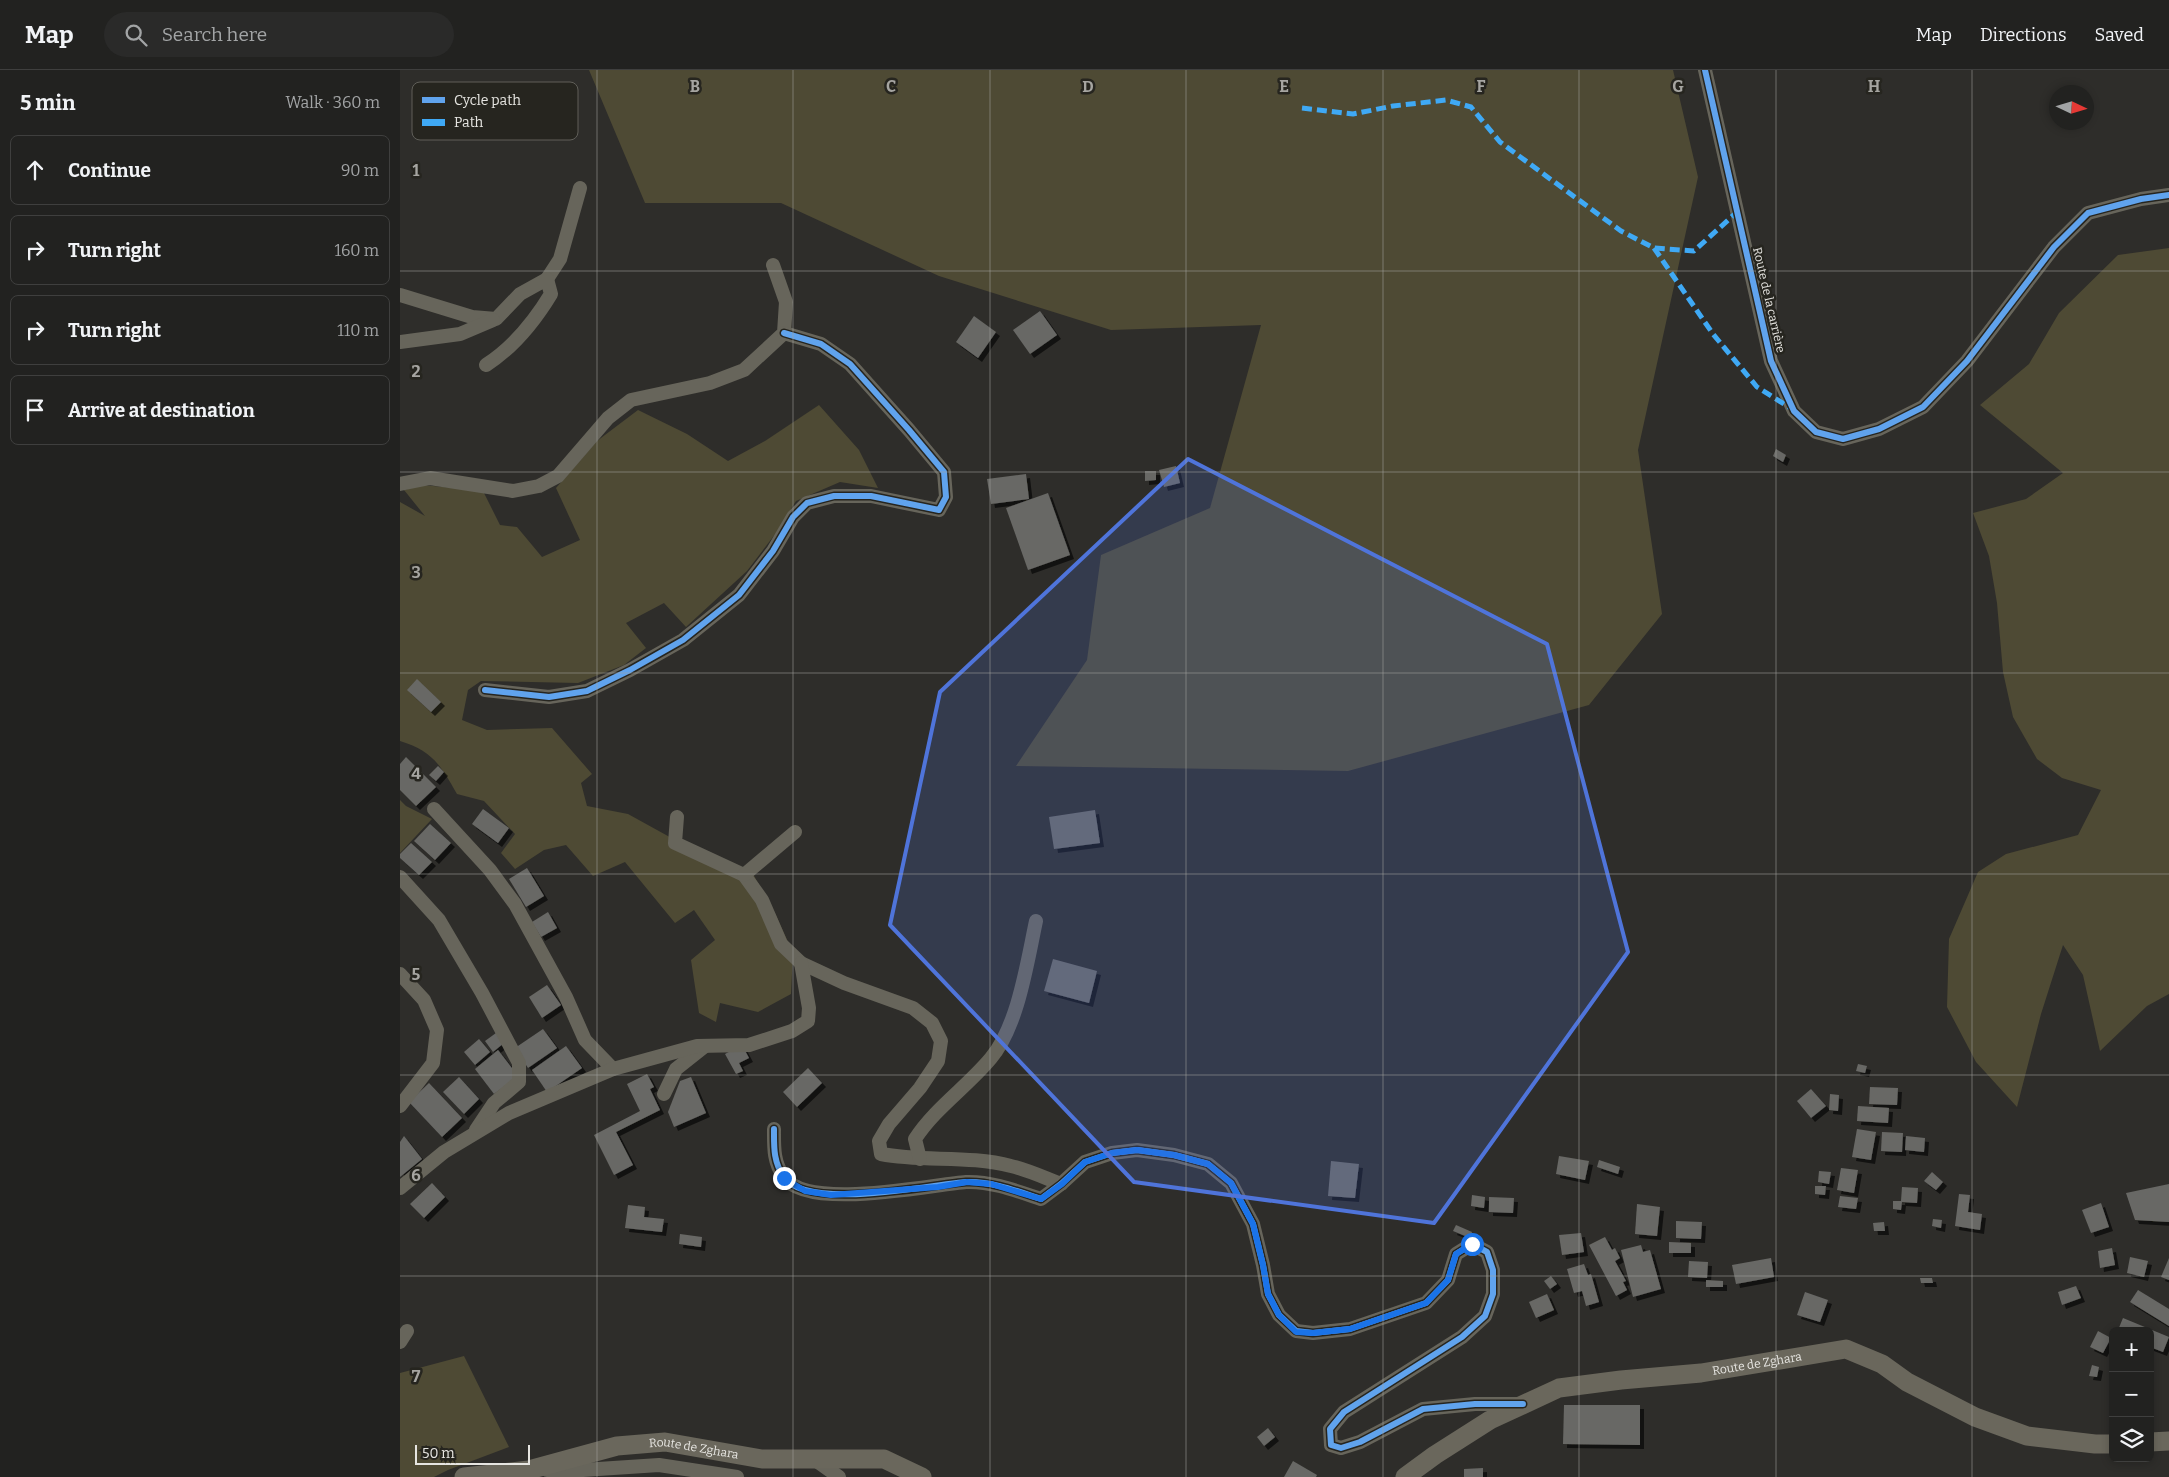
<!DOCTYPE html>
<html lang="en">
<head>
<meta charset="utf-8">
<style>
  body { margin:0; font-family:Bitter,serif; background:#2a2a29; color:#f1f3f6 }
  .controls { position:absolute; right:15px; bottom:15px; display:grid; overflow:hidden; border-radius:8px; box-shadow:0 2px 8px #0003 }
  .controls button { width:45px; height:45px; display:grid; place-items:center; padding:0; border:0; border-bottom:1px solid #3f3f3e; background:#222220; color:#f1f3f6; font:25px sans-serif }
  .compass { position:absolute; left:1649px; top:15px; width:45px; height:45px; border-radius:50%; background:#222220; box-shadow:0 2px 8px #0003; rotate:94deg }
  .scale { position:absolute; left:15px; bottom:12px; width:115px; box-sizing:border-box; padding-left:5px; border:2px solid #e6e5e1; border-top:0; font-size:14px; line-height:18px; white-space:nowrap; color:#e6e5e1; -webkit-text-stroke:4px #26251f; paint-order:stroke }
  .stop { position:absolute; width:15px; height:15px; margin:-11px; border:4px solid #1a73e8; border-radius:50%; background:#fff }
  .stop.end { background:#1a73e8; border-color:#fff; box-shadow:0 1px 5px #0008 }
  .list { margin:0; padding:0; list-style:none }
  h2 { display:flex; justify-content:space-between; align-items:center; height:65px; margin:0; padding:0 20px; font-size:21px }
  h2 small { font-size:16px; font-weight:400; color:#a2a4a5 }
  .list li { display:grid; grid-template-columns:32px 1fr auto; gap:15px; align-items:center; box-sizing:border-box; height:70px; margin:0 10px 10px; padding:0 10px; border:1px solid #3f3f3e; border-radius:8px }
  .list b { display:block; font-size:19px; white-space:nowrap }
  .list em { font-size:16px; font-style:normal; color:#a2a4a5 }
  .icon { flex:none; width:28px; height:28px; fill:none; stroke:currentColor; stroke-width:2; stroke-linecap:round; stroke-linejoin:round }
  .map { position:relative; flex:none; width:1769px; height:1407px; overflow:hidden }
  header { display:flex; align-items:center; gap:30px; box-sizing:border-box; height:70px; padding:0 25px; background:#222220; border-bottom:1px solid #3f3f3e }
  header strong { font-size:24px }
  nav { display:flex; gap:28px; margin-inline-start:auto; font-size:18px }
  .search { width:350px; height:45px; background:#2a2a29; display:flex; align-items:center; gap:12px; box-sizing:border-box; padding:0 18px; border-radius:28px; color:#a2a4a5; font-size:19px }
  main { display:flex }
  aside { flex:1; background:#222220 }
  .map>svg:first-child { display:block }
  .green { fill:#4e4a34 }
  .building { fill:#686865; filter:url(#shadow) }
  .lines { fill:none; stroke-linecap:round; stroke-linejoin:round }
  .street { stroke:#67655b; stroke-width:14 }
  .secondary { stroke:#6a675c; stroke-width:19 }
  .quiet { stroke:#3fa9f5; stroke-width:5; stroke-dasharray:10 5; stroke-linecap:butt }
  .cycleway-casing { stroke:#26251f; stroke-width:9 }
  .cycleway { stroke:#60a3ed; stroke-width:6 }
  .route { stroke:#1a73e8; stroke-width:6 }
  .marked { fill:#4f74da; fill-opacity:0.2; stroke:#4f74da; stroke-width:4; stroke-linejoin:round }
  .grid { fill:none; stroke:#a6a5a1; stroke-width:1; stroke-opacity:0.55 }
  .labels { text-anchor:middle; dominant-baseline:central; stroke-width:5; stroke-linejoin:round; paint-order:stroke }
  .street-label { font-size:12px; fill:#e6e5e1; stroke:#26251f }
  .key { fill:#26251f; stroke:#605f59; stroke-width:1 }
  .key-label { font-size:14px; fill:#e6e5e1 }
  .grid-label { font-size:16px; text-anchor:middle; font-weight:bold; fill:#a6a5a1; stroke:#26251f; stroke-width:5; stroke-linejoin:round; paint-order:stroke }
</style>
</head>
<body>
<header>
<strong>Map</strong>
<div class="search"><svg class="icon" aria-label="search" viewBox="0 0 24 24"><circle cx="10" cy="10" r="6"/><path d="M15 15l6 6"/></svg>Search here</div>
<nav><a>Map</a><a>Directions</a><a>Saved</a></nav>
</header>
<main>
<aside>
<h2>5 min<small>Walk · 360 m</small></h2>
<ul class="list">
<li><svg class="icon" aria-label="ahead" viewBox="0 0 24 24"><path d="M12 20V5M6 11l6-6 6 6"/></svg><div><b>Continue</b></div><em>90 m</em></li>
<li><svg class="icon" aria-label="right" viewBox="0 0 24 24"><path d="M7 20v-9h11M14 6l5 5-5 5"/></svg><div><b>Turn right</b></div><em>160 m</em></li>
<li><svg class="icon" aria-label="right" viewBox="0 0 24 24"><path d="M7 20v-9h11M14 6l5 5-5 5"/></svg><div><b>Turn right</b></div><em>110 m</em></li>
<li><svg class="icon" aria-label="arrive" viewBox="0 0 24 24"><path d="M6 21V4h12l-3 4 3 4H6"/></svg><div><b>Arrive at destination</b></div></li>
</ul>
</aside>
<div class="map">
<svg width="1769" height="1407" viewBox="0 0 1769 1407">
  <defs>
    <filter id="shadow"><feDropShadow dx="4" dy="4" stdDeviation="0" flood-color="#0009"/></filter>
  </defs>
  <rect width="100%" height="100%" fill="#2e2d2a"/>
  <!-- green -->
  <g class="green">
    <path d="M189,0H1273L1298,107L1238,380L1262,544L1189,635L948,701L616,696L687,590L701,485L810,438L861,255L711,260L539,206L381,133H245Z"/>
    <path d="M1769,178V924L1747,936L1700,981L1683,905L1663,875L1641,944L1617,1037L1576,992L1547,937L1549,869L1578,802L1606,784L1678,765L1701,720L1662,708L1637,689L1613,647L1603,602L1597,533L1589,486L1573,443L1626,429L1663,403L1580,335L1629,294L1659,243L1718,185Z"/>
    <path d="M419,335L459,380L478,418L440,412L396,431L376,463L347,501L286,557L264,533L226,553L246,578L224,595L178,613L81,611L68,620L62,650L87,660L152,658L192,704L181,713L187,736L228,744L286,776L353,804L375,843L393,883L391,924L358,942L320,933L316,952L299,943L291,890L315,870L294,840L275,853L225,792L193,806L166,775L144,780L115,799L101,783L115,764L84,731L57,724C41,696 33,681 0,671V432L25,446L4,420L23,415L83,421L100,455L117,457L142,487L180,470L156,418L197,371L238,340L287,364L328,391L365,371Z"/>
    <path d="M0,730L6,736L32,749L0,783Z"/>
    <path d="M64,1286L109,1377L48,1400L34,1407H0V1303Z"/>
  </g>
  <!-- building -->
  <g class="building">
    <path d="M640,241L657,265L630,284L613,260Z"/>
    <path d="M574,246L596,262L578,288L556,272Z"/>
    <path d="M1376,379L1386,385L1383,392L1373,386Z"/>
    <path d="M776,396L780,413L764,417L759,400Z"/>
    <path d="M745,401H756V410L745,411Z"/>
    <path d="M626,404L629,429L591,434L587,409Z"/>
    <path d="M648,423L670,485L628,500L606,438Z"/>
    <path d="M17,609L41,632L31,642L7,620Z"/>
    <path d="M6,687L36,717L16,736L0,720V694Z"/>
    <path d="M38,696L44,702L36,711L29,705Z"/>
    <path d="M83,739L109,758L98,773L72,754Z"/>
    <path d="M695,740L700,773L654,779L649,747Z"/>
    <path d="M30,754L51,773L35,790L14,771Z"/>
    <path d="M11,773L32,792L19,805L0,788V784Z"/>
    <path d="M127,798L144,826L126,837L109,809Z"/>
    <path d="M148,842L157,858L141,867L132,852Z"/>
    <path d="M653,889L697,901L689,933L644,921Z"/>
    <path d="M147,915L161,935L142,948L129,927Z"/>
    <path d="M143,959L157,978L128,998L115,978Z"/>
    <path d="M96,963L104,973L93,982L85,971Z"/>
    <path d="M79,969L90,982L75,995L64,982Z"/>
    <path d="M342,975L349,988L339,993L343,1001L336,1004L325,984Z"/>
    <path d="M166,976L182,998L147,1022L132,1000Z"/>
    <path d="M98,980L118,1006L94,1024L75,999Z"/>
    <path d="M1458,994L1467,996L1465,1003L1456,1001Z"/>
    <path d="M408,998L422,1013L397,1037L383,1022Z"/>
    <path d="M247,1004L254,1017L250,1019L260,1040L216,1062L233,1095L214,1105L194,1065L240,1041L227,1014Z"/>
    <path d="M59,1007L79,1029L64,1044L43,1022Z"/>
    <path d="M291,1007L306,1043L274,1057L268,1042L280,1011Z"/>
    <path d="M29,1013L62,1048L42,1067L9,1032Z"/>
    <path d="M1470,1017L1498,1018L1497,1035L1469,1034Z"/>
    <path d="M1411,1019L1426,1036L1411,1048L1397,1031Z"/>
    <path d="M1430,1024L1439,1025L1438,1041L1429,1040Z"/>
    <path d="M1458,1036L1489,1038L1488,1053L1457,1051Z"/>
    <path d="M1457,1059L1476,1062L1471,1090L1452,1087Z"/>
    <path d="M1482,1062L1503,1063L1502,1082L1481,1081Z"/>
    <path d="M4,1066L22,1089L0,1107V1072Z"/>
    <path d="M1506,1066L1525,1068L1524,1082L1505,1080Z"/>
    <path d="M1159,1086L1189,1091L1185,1110L1156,1104Z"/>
    <path d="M1199,1090L1220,1097L1218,1104L1197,1097Z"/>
    <path d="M931,1091L959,1094L955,1128L928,1126Z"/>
    <path d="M1441,1098L1458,1100L1454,1123L1437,1120Z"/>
    <path d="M1419,1101L1431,1102L1429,1114L1418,1112Z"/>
    <path d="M1532,1102L1543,1112L1536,1120L1524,1111Z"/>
    <path d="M32,1113L45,1127L24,1148L10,1134Z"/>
    <path d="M1769,1114V1152L1735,1150L1726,1123Z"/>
    <path d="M1415,1116H1426L1425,1125L1415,1124Z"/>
    <path d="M1502,1117L1518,1118L1517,1133L1502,1132L1501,1140L1493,1139V1131H1501Z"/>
    <path d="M1559,1124L1570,1125L1568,1142L1582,1144L1580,1160L1555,1156Z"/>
    <path d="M1072,1125L1085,1127L1084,1138L1071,1136Z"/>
    <path d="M1440,1126L1458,1128L1456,1139L1438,1137Z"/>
    <path d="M1089,1127L1114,1128L1113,1143L1089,1142Z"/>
    <path d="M1701,1133L1709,1157L1691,1163L1682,1140Z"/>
    <path d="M1237,1134L1260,1137L1257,1166L1235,1164Z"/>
    <path d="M228,1135L245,1137L244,1147L264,1149L262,1162L225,1158Z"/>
    <path d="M1533,1149L1542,1150L1541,1158L1532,1156Z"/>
    <path d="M1276,1151L1302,1152L1301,1169L1276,1168Z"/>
    <path d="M1484,1152L1485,1161H1474L1473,1153Z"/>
    <path d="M1056,1155L1072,1162L1070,1168L1053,1161Z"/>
    <path d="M1181,1163L1184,1182L1162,1185L1159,1165Z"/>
    <path d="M280,1164L302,1167L301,1177L279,1174Z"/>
    <path d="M1205,1167L1212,1180L1215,1178L1220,1188L1215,1191L1226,1211L1223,1212L1227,1220L1216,1226L1189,1175Z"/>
    <path d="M1269,1172L1291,1173V1183H1269Z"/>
    <path d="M1241,1175L1243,1182L1250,1180L1261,1219L1233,1227L1221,1180Z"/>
    <path d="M1712,1178L1715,1195L1700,1198L1698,1181Z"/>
    <path d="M1730,1187L1748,1191L1744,1207L1727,1203Z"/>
    <path d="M1371,1188L1374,1207L1336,1214L1332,1195Z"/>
    <path d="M1769,1188V1210L1761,1207Z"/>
    <path d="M1289,1191L1308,1192L1307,1208L1288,1207Z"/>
    <path d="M1184,1194L1188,1205L1191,1204L1199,1232L1186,1236L1182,1221L1174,1223L1167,1199Z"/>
    <path d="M1151,1206L1157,1214L1150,1219L1144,1211Z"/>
    <path d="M1520,1208H1532L1533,1213H1521Z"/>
    <path d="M1306,1210L1323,1211V1217H1306Z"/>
    <path d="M1676,1216L1681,1228L1662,1235L1658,1222Z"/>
    <path d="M1738,1220L1769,1239V1256L1730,1232Z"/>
    <path d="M1405,1222L1428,1230L1420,1252L1397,1245Z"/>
    <path d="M1147,1224L1154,1240L1136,1248L1129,1232Z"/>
    <path d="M1723,1248L1769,1267L1763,1282L1750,1277V1261L1718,1260Z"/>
    <path d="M1698,1261L1711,1268L1703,1283L1690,1277Z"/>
    <path d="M1692,1295L1699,1297L1697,1307L1689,1306Z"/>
    <path d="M1164,1335H1240V1375L1163,1374Z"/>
    <path d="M868,1358L875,1367L864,1376L857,1367Z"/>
    <path d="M893,1391L917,1405L916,1407H884Z"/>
    <path d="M1083,1398V1407H1064V1399Z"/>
  </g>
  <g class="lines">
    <!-- street -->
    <g class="street">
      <path d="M1305,0L1371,291L1394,341L1416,362L1443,369L1479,359L1523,337L1567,291L1654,177L1688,143L1741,129L1769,125"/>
      <path d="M147,209L160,189L180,118"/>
      <path d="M0,225L72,247L96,249L120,224L147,209L151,224C134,252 114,277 86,295"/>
      <path d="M0,272L60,264L93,250"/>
      <path d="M0,414L30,408L113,421L139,416L158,406L208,348L231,330L310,313L344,300L384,263L386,232L373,195"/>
      <path d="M85,620L149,627L187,621L230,600L283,570L339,525L373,481L393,447L407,433L434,426H471L539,440L546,427L544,402L509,360L450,294L421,274L384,263"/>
      <path d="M34,739L90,800L115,834L166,927L185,970L213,999"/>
      <path d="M277,747L275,773L344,805L362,830L381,874L401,893L444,913L513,938L532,953L541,971L538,991L520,1018L489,1054L479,1071L481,1084C523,1092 569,1085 611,1096C628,1100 645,1108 661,1114"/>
      <path d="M344,805L395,762"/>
      <path d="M0,807L39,850L82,923L119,993V1012L94,1033L76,1060"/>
      <path d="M0,904L24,930L37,960L33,993L0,1036"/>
      <path d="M264,1024L276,999L305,976"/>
      <path d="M374,1059C374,1076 373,1092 384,1107C407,1141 529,1115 566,1112C591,1111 617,1121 641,1129L661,1114L685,1092L712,1083L737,1080L774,1085L808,1094L831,1113L853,1154L863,1195L868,1224L879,1245L896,1261L913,1263L950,1259L1026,1233L1048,1210L1056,1184L1072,1174L1087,1182L1093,1200V1224L1085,1246L1062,1267L944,1342L930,1359L931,1375L941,1378L960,1372L1023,1339L1075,1334H1119"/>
      <path d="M520,1089L515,1069C535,1038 567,1017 591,988C618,956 627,893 636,851"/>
      <path d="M0,1118L44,1082L109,1043L213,999L297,976L349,975L392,961L408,951L409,938L401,893"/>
      <path d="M0,1272L7,1261"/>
      <path d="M414,1389L439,1407"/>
      <path d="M147,1400H183L259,1395L337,1407"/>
    </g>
    <!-- secondary -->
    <g class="secondary">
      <path d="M1750,1372L1769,1371"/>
      <path id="s1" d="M64,1407L129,1400L217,1376L265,1372L362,1389H484L522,1407"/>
      <path id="s2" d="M1005,1407L1035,1385L1090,1350L1159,1318L1221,1310L1301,1303L1446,1279L1482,1294L1507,1312L1575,1347L1627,1366L1695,1374H1713"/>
    </g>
    <!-- quiet -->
    <g class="quiet">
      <path d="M902,38L953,44L993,36L1046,30L1071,37L1100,72L1221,161L1254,178L1294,181L1337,142"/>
      <path d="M1254,178L1313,264L1357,317L1392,339"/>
    </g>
    <defs>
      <g id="cycleway">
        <path d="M1305,0L1371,291L1394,341L1416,362L1443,369L1479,359L1523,337L1567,291L1654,177L1688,143L1741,129L1769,125"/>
        <path d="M85,620L149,627L187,621L230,600L283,570L339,525L373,481L393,447L407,433L434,426H471L539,440L546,427L544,402L509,360L450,294L421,274L384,263"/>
        <path d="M374,1059C374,1076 373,1092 384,1107C407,1141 529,1115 566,1112C591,1111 617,1121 641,1129L661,1114L685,1092L712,1083L737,1080L774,1085L808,1094L831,1113L853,1154L863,1195L868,1224L879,1245L896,1261L913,1263L950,1259L1026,1233L1048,1210L1056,1184L1072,1174L1087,1182L1093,1200V1224L1085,1246L1062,1267L944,1342L930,1359L931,1375L941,1378L960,1372L1023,1339L1075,1334H1123"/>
      </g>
    </defs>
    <!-- cycleway casing -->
    <use href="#cycleway" class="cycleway-casing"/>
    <!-- cycleway -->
    <use href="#cycleway" class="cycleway"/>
  </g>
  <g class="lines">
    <!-- route -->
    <path class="route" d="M384,1108L405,1121L431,1125L538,1117L567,1112L591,1114L641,1129L662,1114L685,1092L712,1083L737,1080L774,1085L808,1094L831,1113L853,1154L863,1195L868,1224L879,1245L896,1262L913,1263L950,1259L1026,1233L1048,1210L1056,1184L1072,1174"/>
  </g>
  <!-- marked area -->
  <path class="marked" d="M788,389L1147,574L1228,882L1034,1153L734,1112L490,855L540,622Z"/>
  <!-- grid -->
  <path class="grid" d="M197,0V1407M393,0V1407M590,0V1407M786,0V1407M983,0V1407M1179,0V1407M1376,0V1407M1572,0V1407M0,201H1769M0,402H1769M0,603H1769M0,804H1769M0,1005H1769M0,1206H1769"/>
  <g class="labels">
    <!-- street labels -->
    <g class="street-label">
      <text transform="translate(1369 230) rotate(77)">Route de la carrière</text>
      <text stroke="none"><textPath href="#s2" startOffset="378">Route de Zghara</textPath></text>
      <text stroke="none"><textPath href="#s1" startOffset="234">Route de Zghara</textPath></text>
    </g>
  </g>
  <!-- legend -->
  <rect x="12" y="12" width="166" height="58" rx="8" class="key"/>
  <rect x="22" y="27" width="23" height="6" fill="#60a3ed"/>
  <rect x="22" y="49" width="23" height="7" fill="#3fa9f5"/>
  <g class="key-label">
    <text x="54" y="35">Cycle path</text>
    <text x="54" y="57">Path</text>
  </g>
  <g class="grid-label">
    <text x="295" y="22">B</text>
    <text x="491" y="22">C</text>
    <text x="688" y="22">D</text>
    <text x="884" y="22">E</text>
    <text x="1081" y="22">F</text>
    <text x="1278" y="22">G</text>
    <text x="1474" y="22">H</text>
    <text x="16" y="106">1</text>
    <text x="16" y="307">2</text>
    <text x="16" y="508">3</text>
    <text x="16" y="709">4</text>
    <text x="16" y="910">5</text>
    <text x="16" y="1111">6</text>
    <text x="16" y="1312">7</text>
  </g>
</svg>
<div class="controls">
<button>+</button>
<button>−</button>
<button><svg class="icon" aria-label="layers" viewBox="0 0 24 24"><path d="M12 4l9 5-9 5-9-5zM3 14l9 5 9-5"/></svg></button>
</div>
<svg class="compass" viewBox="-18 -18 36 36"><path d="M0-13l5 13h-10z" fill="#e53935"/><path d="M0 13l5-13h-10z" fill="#a2a4a5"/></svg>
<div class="scale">50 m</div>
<div class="stop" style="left:1072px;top:1174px"></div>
<div class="stop end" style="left:384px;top:1108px"></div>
</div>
</main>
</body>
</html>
